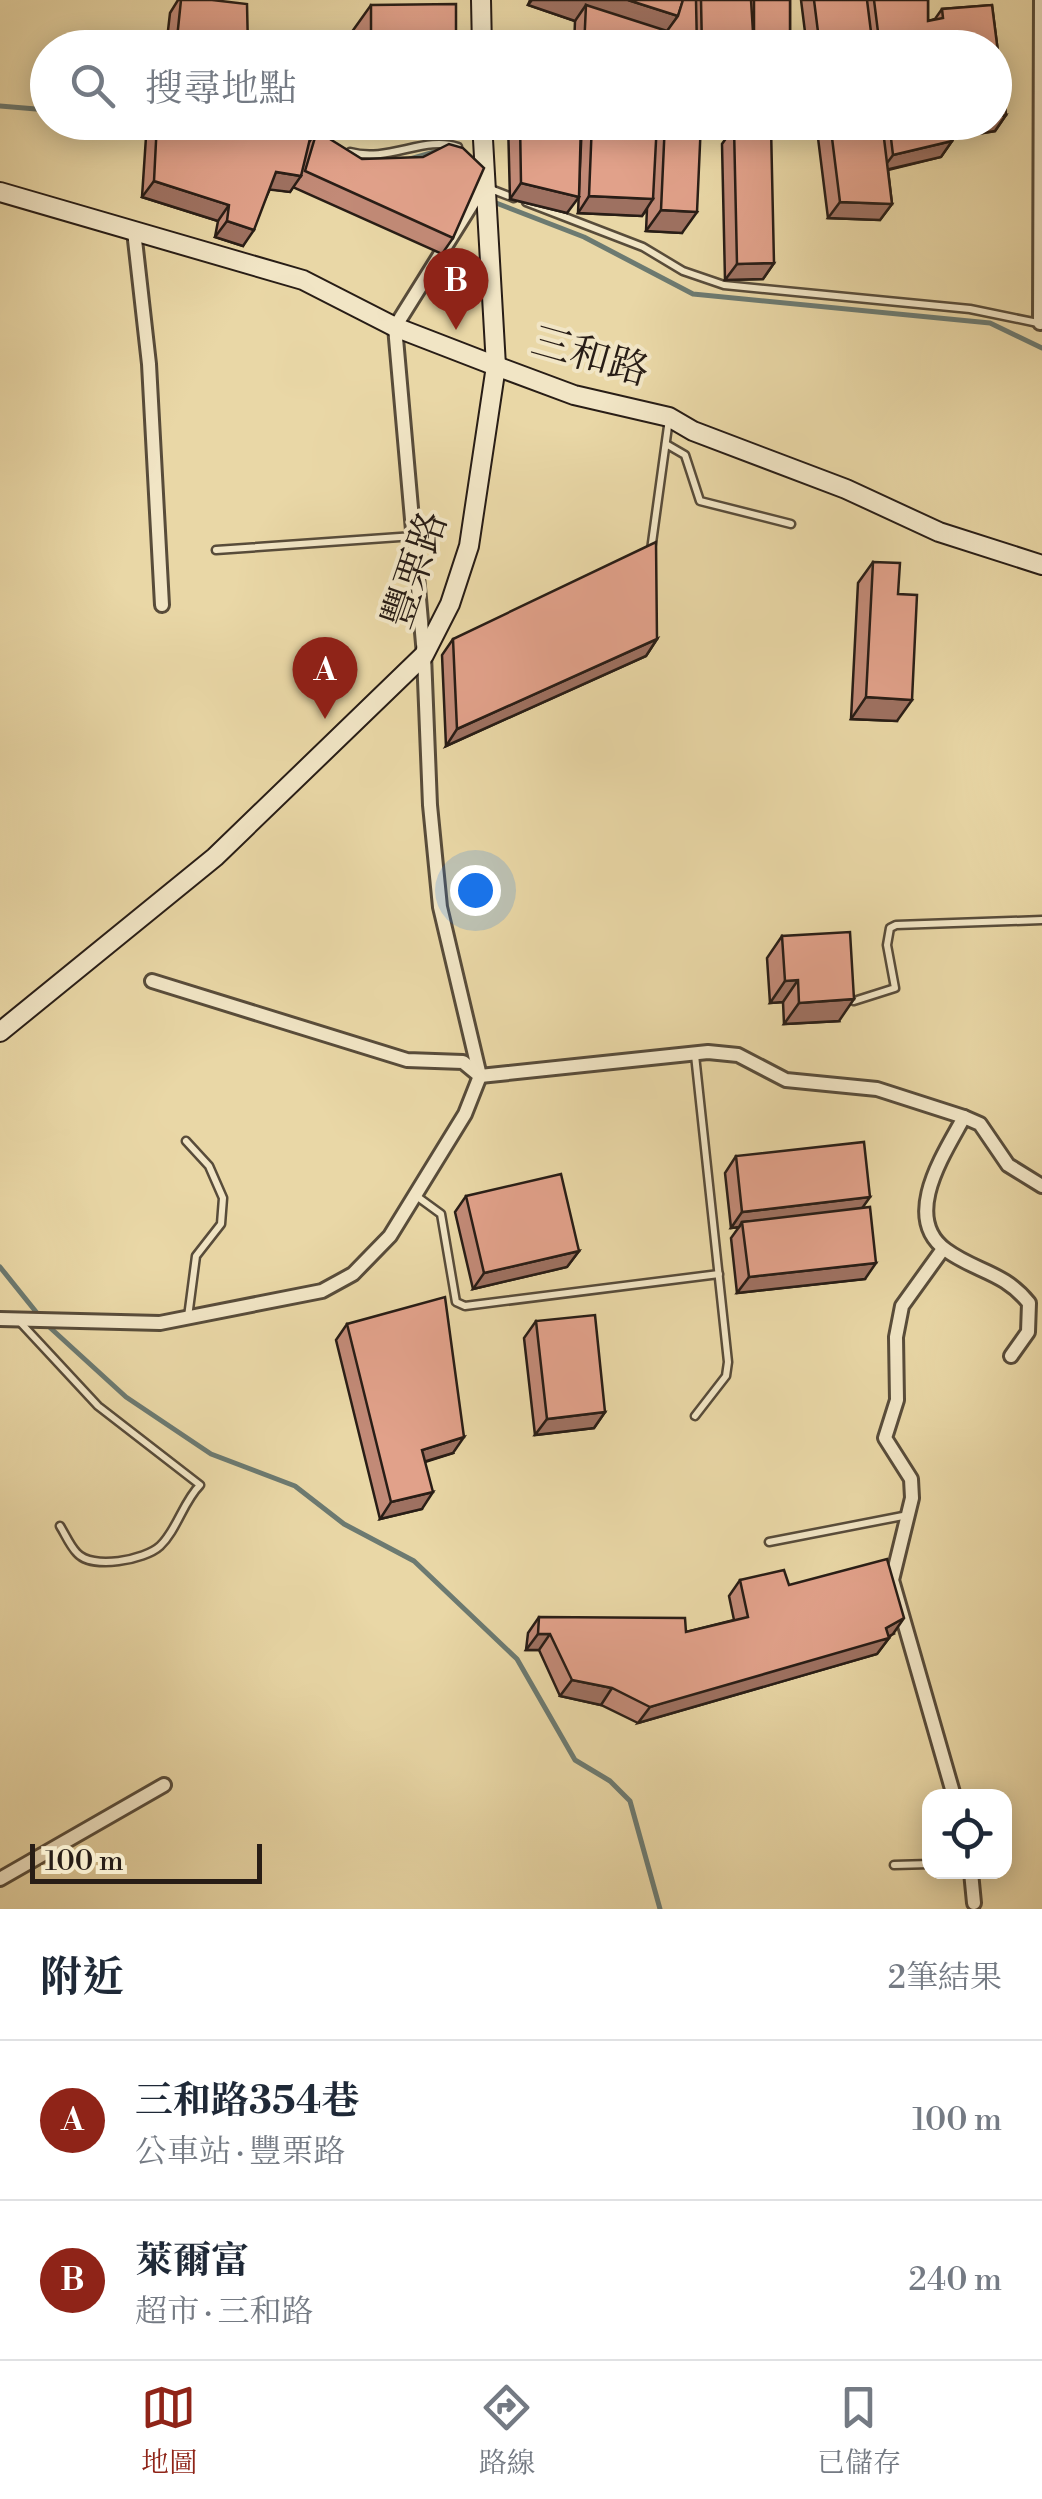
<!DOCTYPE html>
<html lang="zh-TW">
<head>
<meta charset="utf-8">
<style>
  body { margin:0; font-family:"Libre Bodoni","Noto Serif TC",serif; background:#f6f6f7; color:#1f2937 }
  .controls { position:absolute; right:30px; bottom:30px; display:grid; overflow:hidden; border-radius:20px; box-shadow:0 5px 25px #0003 }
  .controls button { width:90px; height:90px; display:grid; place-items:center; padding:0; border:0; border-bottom:2px solid #e0e1e3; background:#fff; color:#1f2937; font:50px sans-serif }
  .scale { position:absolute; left:30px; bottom:25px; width:232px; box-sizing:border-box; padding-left:10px; border:5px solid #281d16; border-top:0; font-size:28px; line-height:35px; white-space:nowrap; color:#281d16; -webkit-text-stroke:8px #f1e5c5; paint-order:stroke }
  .you { position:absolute; left:475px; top:890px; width:35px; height:35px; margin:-25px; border:8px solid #fff; border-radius:50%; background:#1a73e8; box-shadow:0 0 0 15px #1a73e833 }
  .badge { display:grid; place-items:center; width:65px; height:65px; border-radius:50%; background:#8f2418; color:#fff; font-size:32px; font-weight:700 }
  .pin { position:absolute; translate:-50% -82px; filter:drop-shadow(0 2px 5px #0008) }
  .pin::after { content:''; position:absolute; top:52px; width:35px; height:30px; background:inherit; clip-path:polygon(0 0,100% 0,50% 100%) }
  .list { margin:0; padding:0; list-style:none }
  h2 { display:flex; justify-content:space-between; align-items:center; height:130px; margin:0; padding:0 40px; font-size:42px }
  h2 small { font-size:32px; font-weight:400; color:#747a83 }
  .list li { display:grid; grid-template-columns:65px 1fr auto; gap:30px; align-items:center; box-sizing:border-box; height:160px; padding:0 40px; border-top:2px solid #e0e1e3 }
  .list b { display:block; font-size:38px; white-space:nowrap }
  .list p { margin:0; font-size:32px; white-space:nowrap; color:#747a83 }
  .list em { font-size:32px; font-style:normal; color:#747a83 }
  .icon { flex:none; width:55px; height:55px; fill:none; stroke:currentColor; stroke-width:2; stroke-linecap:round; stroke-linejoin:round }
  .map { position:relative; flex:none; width:1042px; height:1909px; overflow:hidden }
  .search { position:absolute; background:#fff; box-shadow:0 5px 25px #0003; left:30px; right:30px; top:30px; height:110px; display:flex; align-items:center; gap:25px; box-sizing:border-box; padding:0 35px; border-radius:55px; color:#747a83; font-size:38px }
  .sheet { height:450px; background:#fff }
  nav { display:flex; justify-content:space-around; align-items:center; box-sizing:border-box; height:140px; border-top:2px solid #e0e1e3; background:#fff; font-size:28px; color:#747a83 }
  nav a { display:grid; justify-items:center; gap:5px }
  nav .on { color:#8f2418 }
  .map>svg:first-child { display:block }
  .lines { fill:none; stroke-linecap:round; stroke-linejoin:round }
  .stream { stroke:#6c7a71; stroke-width:5 }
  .lane-casing { stroke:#584c3a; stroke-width:11 }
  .street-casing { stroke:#584c3a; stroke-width:18 }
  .secondary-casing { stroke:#281d16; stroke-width:22 }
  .lane { stroke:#f1e5c5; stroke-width:6 }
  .street { stroke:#f1e5c5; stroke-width:12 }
  .secondary { stroke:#f1e5c5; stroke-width:18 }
  .wall { fill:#c28a77; stroke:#281d16; stroke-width:2.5 }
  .shaded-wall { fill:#9e7161; stroke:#281d16; stroke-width:2.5 }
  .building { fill:#e1a18a; stroke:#281d16; stroke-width:2.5 }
  .labels { text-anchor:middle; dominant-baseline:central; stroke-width:8; stroke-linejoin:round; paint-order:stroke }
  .street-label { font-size:40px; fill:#281d16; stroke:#f1e5c5 }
</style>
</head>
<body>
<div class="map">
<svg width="1042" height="1909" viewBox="0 0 1042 1909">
  <rect width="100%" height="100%" fill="#e9d7a6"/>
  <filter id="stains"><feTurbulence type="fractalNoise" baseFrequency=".002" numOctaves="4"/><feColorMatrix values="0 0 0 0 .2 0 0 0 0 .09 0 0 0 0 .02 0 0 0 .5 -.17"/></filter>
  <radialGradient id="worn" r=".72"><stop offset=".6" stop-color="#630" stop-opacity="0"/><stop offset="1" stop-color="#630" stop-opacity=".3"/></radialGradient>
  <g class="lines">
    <!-- stream -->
    <g class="stream">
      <path d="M0,106L48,110"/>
      <path d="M410,159L438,151"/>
      <path d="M491,201L584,237L693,294L990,323L1042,348"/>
      <path d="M0,1267L45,1323L126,1397L211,1454L295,1486L344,1524L414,1561L517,1659L575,1760L610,1781L630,1801L660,1909"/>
    </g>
    <defs>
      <g id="lane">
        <path d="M350,152C388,163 425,135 458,147"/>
        <path d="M488,188L514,198"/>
        <path d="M526,202L643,247L683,271L724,285L970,309L1038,323"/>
        <path d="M666,444L685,455L700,501L791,524"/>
        <path d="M216,550L414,536"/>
        <path d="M651,550L669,419"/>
        <path d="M854,1001L895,988L887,945L890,928L896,925L1042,920"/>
        <path d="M186,1141L209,1166L223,1198L221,1224L196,1256L188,1317"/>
        <path d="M415,1195L441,1214L456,1302L465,1306L719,1274"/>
        <path d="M19,1321L98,1406L200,1485C183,1502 177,1530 160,1546C145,1560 92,1570 77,1553C70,1546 65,1534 60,1526"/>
        <path d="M695,1416L726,1376L728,1362L695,1055"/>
        <path d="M769,1542L908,1515"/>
        <path d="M894,1865L930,1864"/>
      </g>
      <g id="street">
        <path d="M134,231L149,364L162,605"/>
        <path d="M1040,323L1041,0"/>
        <path d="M152,981L407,1060L463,1062L480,1076"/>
        <path d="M480,1076L708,1052L738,1055L786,1080L877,1089L964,1117L980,1124L1008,1165L1042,1186"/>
        <path d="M964,1117C946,1151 900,1217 946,1250C976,1272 1003,1271 1029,1303L1028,1332L1011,1356"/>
        <path d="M943,1249L902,1306L896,1337L897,1400L885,1438L911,1479L912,1498L892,1580L954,1796"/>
        <path d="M0,1319L160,1323L322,1291L353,1274L390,1236L465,1114L480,1076L440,907L430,805L424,655L395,327L483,186"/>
        <path d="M971,1872L974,1903"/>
        <path d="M0,1879L164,1785"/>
      </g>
      <g id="secondary">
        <path d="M481,0L482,48"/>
        <path d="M0,192L303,280L395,327L496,366L574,395L669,417L693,431L846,489L939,532L1042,565"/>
        <path d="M0,1032L215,857L424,655L450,604L469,546L496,366L482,122"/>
      </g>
    </defs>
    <!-- lane casing -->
    <use href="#lane" class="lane-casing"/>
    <!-- street casing -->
    <use href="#street" class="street-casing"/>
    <!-- secondary casing -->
    <use href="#secondary" class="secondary-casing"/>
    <!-- lane -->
    <use href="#lane" class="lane"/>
    <!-- street -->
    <use href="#street" class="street"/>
    <!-- secondary -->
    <use href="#secondary" class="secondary"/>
  </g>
  <!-- wall -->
  <g class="wall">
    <path d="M178,0H212L248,48H166L170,13Z"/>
    <path d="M530,0H790V48H574L575,21L528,5Z"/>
    <path d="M801,0H928V21L935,19L942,9L992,5L1006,115L995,131L952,138V141L941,157L888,170L892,204L880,220L828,218L816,122H994V48H807Z"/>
    <path d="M371,5L456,48H349V36Z"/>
    <path d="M147,122H255L256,128L309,142L317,131L453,238L442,254L293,187L290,192L270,189L243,246L215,237L218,221L142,197Z"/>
    <path d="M508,122H581L567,213L510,199Z"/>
    <path d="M582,122H701L682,233L646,231L647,209L642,216L578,213Z"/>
    <path d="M734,127L774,263L763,279L725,280L722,144Z"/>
    <path d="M873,562L898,594L897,721L851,719L858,583Z"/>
    <path d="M453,639H657L646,656L446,746L442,655Z"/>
    <path d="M782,936L839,1021L784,1024L783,1002L770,1003L767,958Z"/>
    <path d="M736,1156L862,1208L865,1279L737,1293L731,1238L739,1227L731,1228L725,1173Z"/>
    <path d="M466,1196L579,1251L567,1267L473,1289L455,1212Z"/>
    <path d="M536,1321L605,1412L594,1428L535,1435L524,1338Z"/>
    <path d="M347,1324L453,1453L425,1462L422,1509L380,1519L336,1340Z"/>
    <path d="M740,1580L789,1585L893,1634L888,1636L889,1638L877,1654L638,1723L601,1705L560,1696L539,1650H526L528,1633L539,1617L686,1632L734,1620L729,1596Z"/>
  </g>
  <!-- shaded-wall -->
  <g class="shaded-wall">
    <path d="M532,0H628L678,16L656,47L586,5L575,21L528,5Z"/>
    <path d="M1006,115L995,131L940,140L952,124L962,122H994V117Z"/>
    <path d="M354,122H438L435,127L350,128Z"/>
    <path d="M952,141L941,157L881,171L893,155Z"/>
    <path d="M276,172L301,176L290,192L265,189Z"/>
    <path d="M154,181L229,205L218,221L142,197Z"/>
    <path d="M521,183L579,197L567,213L510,199Z"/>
    <path d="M589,196L653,199L642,216L578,213Z"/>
    <path d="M840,202L892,204L880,220L828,218Z"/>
    <path d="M661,210L697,212L682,233L646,231Z"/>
    <path d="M227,221L254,230L243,246L215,237Z"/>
    <path d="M774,263L763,279L725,280L737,264Z"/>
    <path d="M657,639L646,656L446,746L457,729Z"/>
    <path d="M866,697L912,700L897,721L851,719Z"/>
    <path d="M798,980L783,1002L770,1003L785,981Z"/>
    <path d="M854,999L839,1021L784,1024L799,1003Z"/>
    <path d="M870,1197L858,1214L742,1222L739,1227L731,1228L742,1212Z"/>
    <path d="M579,1251L567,1267L473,1289L484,1273Z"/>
    <path d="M876,1263L865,1279L737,1293L749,1277Z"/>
    <path d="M605,1412L594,1428L535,1435L547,1419Z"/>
    <path d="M464,1437L453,1453L410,1466L422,1450Z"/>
    <path d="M433,1492L422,1509L380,1519L391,1502Z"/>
    <path d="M904,1618L893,1634L882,1640L889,1638L877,1654L638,1723L650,1707L886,1628Z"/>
    <path d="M538,1634H550L539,1650H526Z"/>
    <path d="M572,1680L612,1688L601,1705L560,1696Z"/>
  </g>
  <!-- building -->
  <g class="building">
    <path d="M181,0H212L247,4L248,48H176Z"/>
    <path d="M628,0H683L678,16Z"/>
    <path d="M683,0H696L697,48H584L586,5L667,31L678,16Z"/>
    <path d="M701,0H751L754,48H702Z"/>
    <rect x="754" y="0" width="36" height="48"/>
    <path d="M814,0H867L873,48H820Z"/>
    <path d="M874,0H928V21L943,18L942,9L992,5L1006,115L994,117V48H880Z"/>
    <path d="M456,4V48H371V5Z"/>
    <path d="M157,122H255L256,128L278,122H314L301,176L276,172L254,230L227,221L229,205L154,181Z"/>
    <path d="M520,122H581L579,197L521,183Z"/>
    <path d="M592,122H657L653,199L589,196Z"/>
    <path d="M665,122H701L697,212L661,210Z"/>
    <path d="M830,122H882L892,204L840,202Z"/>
    <path d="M889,122H962L952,124V141L893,155Z"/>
    <path d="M734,127H771L774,263L737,264Z"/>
    <path d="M317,131L362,159L423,157L449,144L463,148L484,168L453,238L305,171Z"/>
    <path d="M656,542L657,639L457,729L453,639Z"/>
    <path d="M873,562L900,563L898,594L917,595L912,700L866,697Z"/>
    <path d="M850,932L854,999L799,1003L798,980L785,981L782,936Z"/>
    <path d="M864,1142L870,1197L742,1212L736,1156Z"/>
    <path d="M561,1174L579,1251L484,1273L466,1196Z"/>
    <path d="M870,1207L876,1263L749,1277L742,1222Z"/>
    <path d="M445,1297L464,1437L422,1450L433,1492L391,1502L347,1324Z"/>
    <path d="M595,1315L605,1412L547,1419L536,1321Z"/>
    <path d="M887,1559L904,1618L886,1628L889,1638L650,1707L612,1688L572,1680L550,1634H538L539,1617L685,1618L686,1632L748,1617L740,1580L784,1570L789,1585Z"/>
  </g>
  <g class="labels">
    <!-- street labels -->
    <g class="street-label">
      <text transform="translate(590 357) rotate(16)">三和路</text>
      <text transform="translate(416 570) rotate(-71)">豐栗路</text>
    </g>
  </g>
  <rect width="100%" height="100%" filter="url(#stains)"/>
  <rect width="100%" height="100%" fill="url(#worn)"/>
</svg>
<div class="controls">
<button><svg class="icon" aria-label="locate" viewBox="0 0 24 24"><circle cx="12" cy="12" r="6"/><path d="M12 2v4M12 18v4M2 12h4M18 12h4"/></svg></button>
</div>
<div class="scale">100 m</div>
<div class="you"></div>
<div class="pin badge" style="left:325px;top:719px">A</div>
<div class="pin badge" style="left:456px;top:330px">B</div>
<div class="search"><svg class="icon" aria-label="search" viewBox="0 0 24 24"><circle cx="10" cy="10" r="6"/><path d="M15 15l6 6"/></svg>搜尋地點</div>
</div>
<section class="sheet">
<h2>附近<small>2筆結果</small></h2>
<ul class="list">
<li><span class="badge">A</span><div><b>三和路354巷</b><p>公車站 · 豐栗路</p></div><em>100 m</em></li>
<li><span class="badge">B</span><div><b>萊爾富</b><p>超市 · 三和路</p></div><em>240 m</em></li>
</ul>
</section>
<nav>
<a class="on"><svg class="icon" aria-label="map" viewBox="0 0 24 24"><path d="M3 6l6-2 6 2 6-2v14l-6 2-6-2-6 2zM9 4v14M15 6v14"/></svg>地圖</a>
<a><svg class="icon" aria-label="directions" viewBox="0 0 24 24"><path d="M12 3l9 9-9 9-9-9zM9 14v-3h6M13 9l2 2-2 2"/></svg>路線</a>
<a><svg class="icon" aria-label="saved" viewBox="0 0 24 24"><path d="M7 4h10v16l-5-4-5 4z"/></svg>已儲存</a>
</nav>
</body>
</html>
